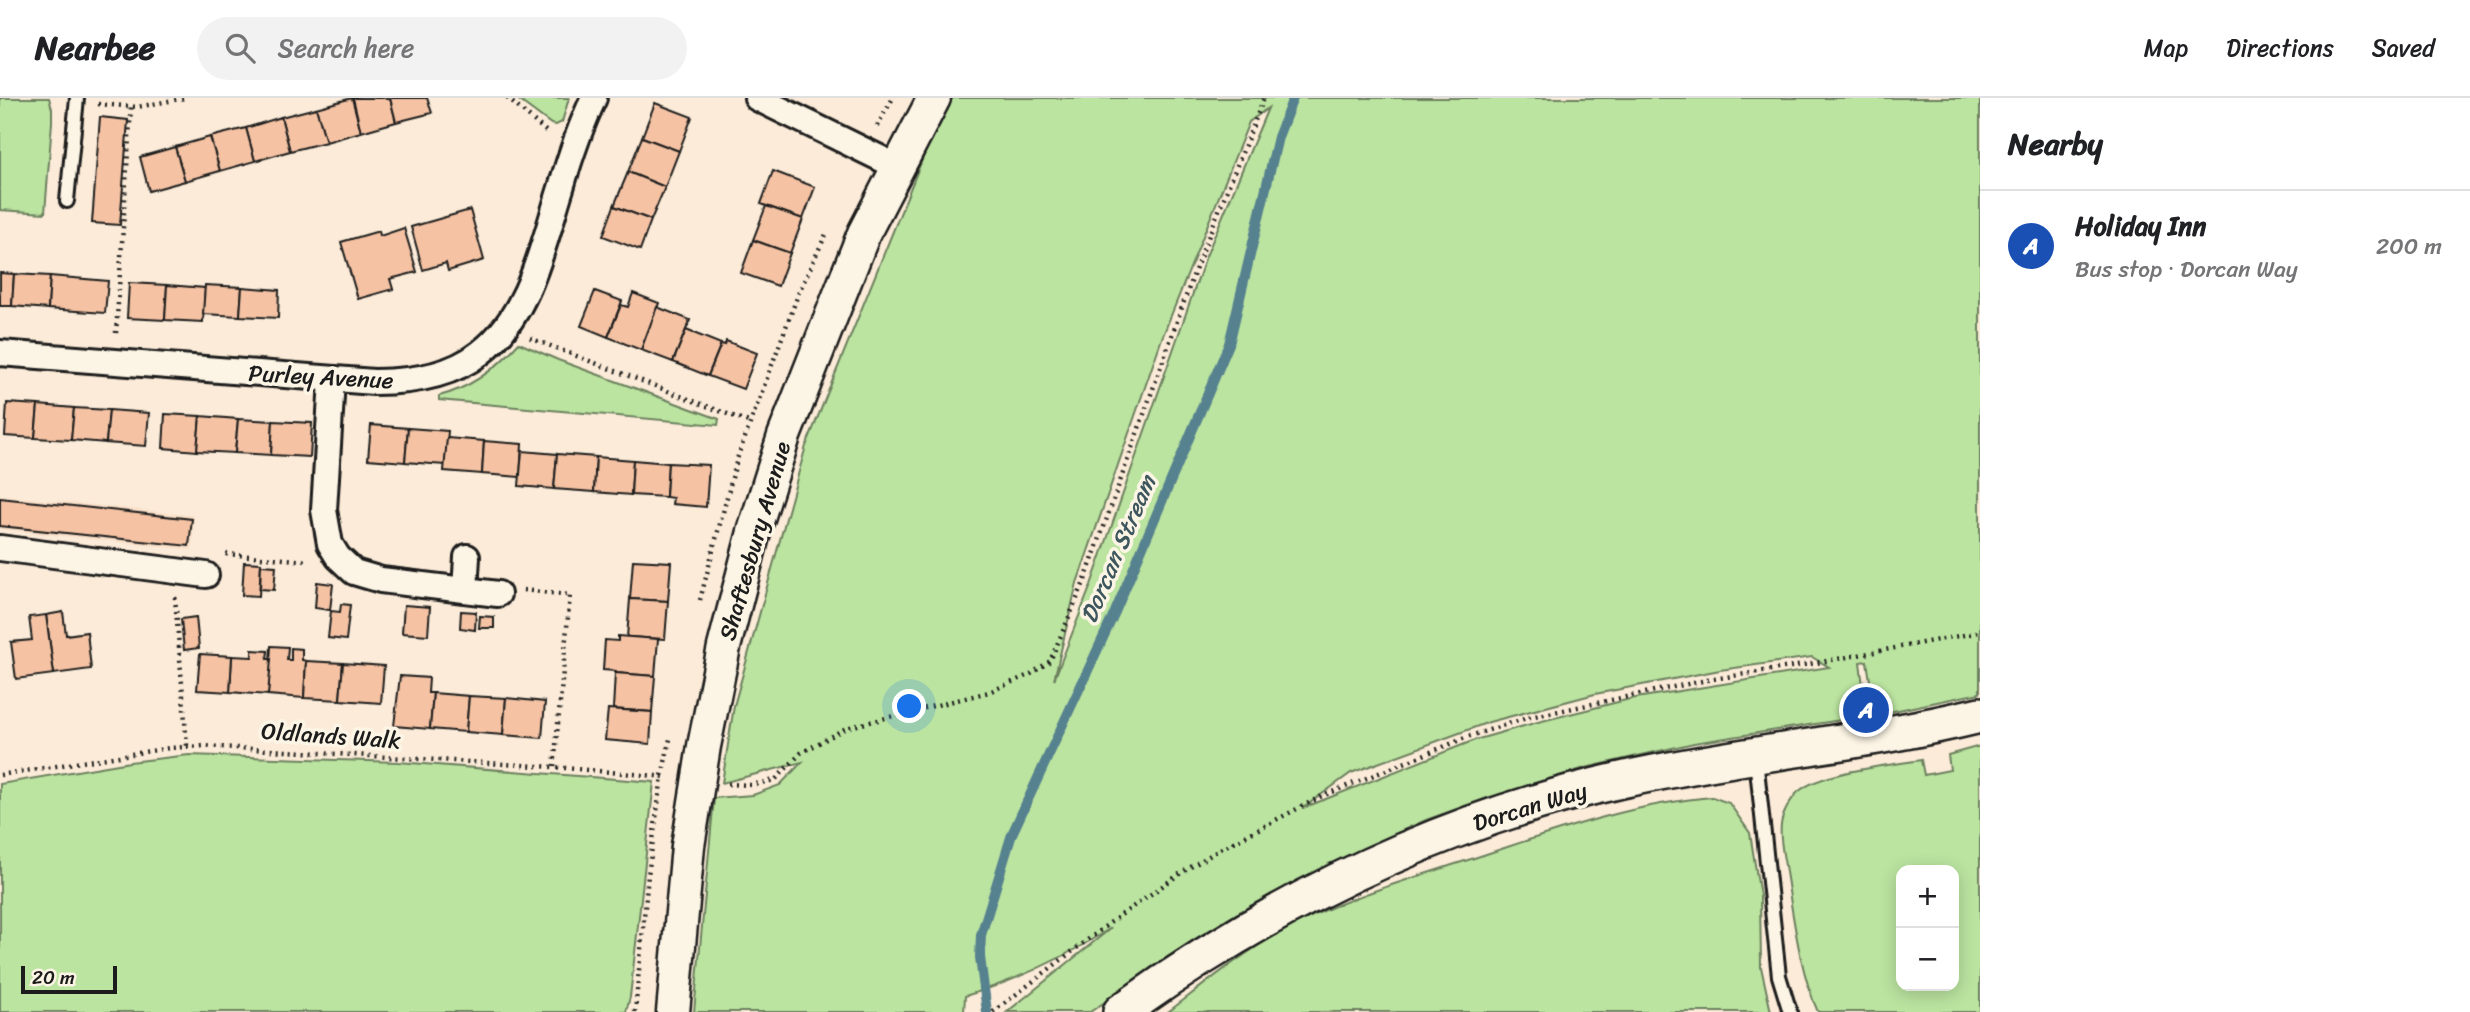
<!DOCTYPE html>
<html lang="en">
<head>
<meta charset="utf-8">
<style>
  body { margin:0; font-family:Sriracha,sans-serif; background:#f2f2f2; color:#202124 }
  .controls { position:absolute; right:21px; bottom:21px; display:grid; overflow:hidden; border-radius:14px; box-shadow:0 4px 18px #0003 }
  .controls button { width:63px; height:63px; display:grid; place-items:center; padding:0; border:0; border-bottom:2px solid #e0e0e0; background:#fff; color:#202124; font:35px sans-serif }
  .scale { position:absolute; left:21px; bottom:18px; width:96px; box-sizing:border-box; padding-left:7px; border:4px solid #1c1c1c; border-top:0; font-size:19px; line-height:24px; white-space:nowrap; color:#1c1c1c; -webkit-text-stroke:5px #fcf5e5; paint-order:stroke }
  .you { position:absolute; left:910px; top:609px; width:24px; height:24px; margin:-18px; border:5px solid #fff; border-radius:50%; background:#1a73e8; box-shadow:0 0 0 10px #1a73e833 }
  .badge { display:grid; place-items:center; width:46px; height:46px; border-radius:50%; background:#7c3aed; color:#fff; font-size:23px; font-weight:700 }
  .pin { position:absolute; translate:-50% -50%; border:4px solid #fff; box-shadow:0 2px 7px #0006 }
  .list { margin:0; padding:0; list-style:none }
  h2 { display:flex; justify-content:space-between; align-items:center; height:91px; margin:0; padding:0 28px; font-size:30px }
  h2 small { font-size:23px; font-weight:400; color:#757577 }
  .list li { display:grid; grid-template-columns:46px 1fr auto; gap:21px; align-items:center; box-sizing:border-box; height:112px; padding:0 28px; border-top:2px solid #e0e0e0 }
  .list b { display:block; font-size:26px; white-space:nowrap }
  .list p { margin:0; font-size:23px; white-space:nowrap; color:#757577 }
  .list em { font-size:23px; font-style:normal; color:#757577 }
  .icon { flex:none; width:38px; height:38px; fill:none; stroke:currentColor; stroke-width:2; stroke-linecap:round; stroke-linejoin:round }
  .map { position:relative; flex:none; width:1980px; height:914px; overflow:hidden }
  header { display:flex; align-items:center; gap:42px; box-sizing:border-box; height:98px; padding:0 35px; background:#fff; border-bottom:2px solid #e0e0e0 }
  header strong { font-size:33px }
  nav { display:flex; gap:38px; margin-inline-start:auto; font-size:24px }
  .search { width:490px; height:63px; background:#f2f2f2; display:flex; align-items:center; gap:18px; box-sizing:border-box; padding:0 24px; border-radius:38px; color:#757577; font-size:26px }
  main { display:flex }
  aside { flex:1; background:#fff }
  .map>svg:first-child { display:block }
  .built { fill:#f9dfc8 }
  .green { fill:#bbe4a0; stroke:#6c805e; stroke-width:2; fill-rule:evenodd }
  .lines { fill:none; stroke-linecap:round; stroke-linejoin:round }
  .stream { stroke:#56818f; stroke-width:10 }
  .building { fill:#f5c3a4; stroke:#1c1c1c; stroke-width:2 }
  .service-casing { stroke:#1c1c1c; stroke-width:18 }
  .minor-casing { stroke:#1c1c1c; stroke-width:30 }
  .tertiary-casing { stroke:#1c1c1c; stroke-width:37 }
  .secondary-casing { stroke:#1c1c1c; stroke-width:40 }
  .path { stroke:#1c1c1c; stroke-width:4.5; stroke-dasharray:2 5; stroke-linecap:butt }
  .service { stroke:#fcf5e5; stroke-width:12 }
  .minor { stroke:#fcf5e5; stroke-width:24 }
  .tertiary { stroke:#fcf5e5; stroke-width:32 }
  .secondary { stroke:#fcf5e5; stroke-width:35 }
  .labels { text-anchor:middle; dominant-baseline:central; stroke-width:7; stroke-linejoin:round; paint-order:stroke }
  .street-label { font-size:23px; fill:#1c1c1c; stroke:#fcf5e5 }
  .water-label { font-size:24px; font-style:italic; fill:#3e575f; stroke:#fcf5e5 }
</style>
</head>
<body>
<header>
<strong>Nearbee</strong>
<div class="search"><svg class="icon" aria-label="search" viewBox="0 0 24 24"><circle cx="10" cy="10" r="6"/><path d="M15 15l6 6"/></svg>Search here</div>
<nav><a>Map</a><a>Directions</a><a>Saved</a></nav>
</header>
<main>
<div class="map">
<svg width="1980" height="914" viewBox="0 0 1980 914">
  <rect width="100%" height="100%" fill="#fbebd8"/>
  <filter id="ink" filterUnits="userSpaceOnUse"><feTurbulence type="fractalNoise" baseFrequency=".0143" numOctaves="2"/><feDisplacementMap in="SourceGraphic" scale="14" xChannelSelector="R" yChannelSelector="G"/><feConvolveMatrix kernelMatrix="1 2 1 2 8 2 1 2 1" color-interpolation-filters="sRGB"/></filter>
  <g filter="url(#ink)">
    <!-- built -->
    <path class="built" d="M0,397L194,418L192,452L0,431Z"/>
    <!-- green -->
    <g class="green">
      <path d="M0,0H49L52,11V24L45,115L0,112Z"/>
      <path d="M516,0H569L562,24L556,27L551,26Z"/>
      <path d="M952,0H1980V595L1884,615L1881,602L1873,603L1867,563L1860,564L1865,604L1854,607V620L1694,645L1585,670L1487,700L1426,722L1347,758L1259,804L1199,840L1090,914H1007L1111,830C1067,858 1016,883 965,898L964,914H694L714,700L753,697L780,687L802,664L722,685L734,608L806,348L928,47ZM1268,10L1206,158L1091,487L1054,582L1077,485L1162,240L1249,24ZM1812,559L1829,569L1630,601L1538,624L1475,642L1303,710L1351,675L1489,624L1595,596L1720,572Z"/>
      <path d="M519,245L558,262L719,321L718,327L439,302V298C471,290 497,270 519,245Z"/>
      <path d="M1980,648V914H1818C1800,875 1793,817 1786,774C1784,759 1779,742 1781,727C1782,716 1791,701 1798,694C1820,674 1890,667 1921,662L1924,677L1950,672L1948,657ZM1901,772H1954V888H1901Z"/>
      <path d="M189,657L398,664L654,684L630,899L626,914H0V686L130,664Z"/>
      <path d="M1712,699L1729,705L1750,735L1760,798L1761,869L1771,914H1168C1205,886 1241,856 1281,834C1338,802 1403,783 1465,763C1545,737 1627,706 1712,699Z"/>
    </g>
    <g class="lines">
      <!-- stream -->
      <path class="stream" d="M987,914L980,859L981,837L1012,736L1115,514L1229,246L1278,39L1293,0"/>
    </g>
    <!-- building -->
    <g class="building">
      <path d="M352,0L361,34L326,44L316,10Z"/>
      <path d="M353,0H390L396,24L361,34Z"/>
      <path d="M390,0H427L432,15L396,24Z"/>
      <path d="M655,5L692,19L679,53L642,39Z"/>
      <path d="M316,10L326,44L290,53L281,19Z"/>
      <path d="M100,19L128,22L120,127L92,125Z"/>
      <path d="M281,19L290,53L255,63L246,30Z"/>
      <path d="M246,30L255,63L220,73L210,39Z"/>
      <path d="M210,39L220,73L185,83L175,49Z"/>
      <path d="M642,39L679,53L665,89L628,74Z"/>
      <path d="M175,49L185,83L149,93L140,59Z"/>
      <path d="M773,73L815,89L803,121L761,106Z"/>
      <path d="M628,74L665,89L651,122L614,108Z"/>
      <path d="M614,108L651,122L640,152L603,138Z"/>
      <path d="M766,108L803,121L790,155L753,142Z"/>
      <path d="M470,112L484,162L448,173L446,165L423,172L411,129Z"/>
      <path d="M404,130L417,174L390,181L393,191L358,201L341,144L379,133L380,138Z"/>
      <path d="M753,142L790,155L778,188L741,175Z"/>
      <path d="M0,175L14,176L12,208H0Z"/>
      <path d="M14,176L50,178L48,211L12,208Z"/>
      <path d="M50,178L108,183L105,215L48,211Z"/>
      <path d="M129,185L167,187L165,222L127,220Z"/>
      <path d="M167,187L205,190L203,224L165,222Z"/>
      <path d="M205,187L242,189L240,218L203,216Z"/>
      <path d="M242,189L279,192L278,220L240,218Z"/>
      <path d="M595,193L622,203L608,239L581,228Z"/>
      <path d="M633,195L659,205L641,252L608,239L621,207L628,209Z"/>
      <path d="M657,209L690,222L673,264L641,252Z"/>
      <path d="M686,232L721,246L708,278L673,264Z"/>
      <path d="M726,243L757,255L743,291L708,278L721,246L725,247Z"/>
      <path d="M7,305L38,307L35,340L5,338Z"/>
      <path d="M38,307L74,310L71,342L35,340Z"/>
      <path d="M74,310L109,312L106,345L71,342Z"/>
      <path d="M109,312L149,315L146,348L106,345Z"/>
      <path d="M165,316L200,318L197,353L163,350Z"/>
      <path d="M200,318L238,321L235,355L197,353Z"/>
      <path d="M238,321L273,323L271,357L235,355Z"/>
      <path d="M273,323L312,325L310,359L271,357Z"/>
      <path d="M371,327L408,330L405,364L368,361Z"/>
      <path d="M408,330L448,333L445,367L405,364Z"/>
      <path d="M447,340L484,343L482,376L444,373Z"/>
      <path d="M484,343L522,346L520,379L482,376Z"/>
      <path d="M522,353L557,356L554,391L519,388Z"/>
      <path d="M557,356L596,359L594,394L554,391Z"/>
      <path d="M596,359L633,362L631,397L594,394Z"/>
      <path d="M633,362L668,365L666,399L631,397Z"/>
      <path d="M668,365L709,367L706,409L672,406L673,400L666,399Z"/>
      <path d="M0,400L192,421L189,448L0,428Z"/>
      <path d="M633,462L671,464L668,503L630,501Z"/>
      <path d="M244,464L261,465L259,498L242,497Z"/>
      <path d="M261,467L276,468L274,492L260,491Z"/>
      <path d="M317,484L333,486L330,512L315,510Z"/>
      <path d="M630,501L668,503L665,541L627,539Z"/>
      <path d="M341,506L350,507L346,542L328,540L331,513L340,514Z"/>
      <path d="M404,507L430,509L428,537L402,535Z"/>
      <path d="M461,513L476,514L475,532L460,530Z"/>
      <path d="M63,514L66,537L87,534L91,571L54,576L46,517Z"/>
      <path d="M46,517L54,576L16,581L11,544L32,542L29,519Z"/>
      <path d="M480,518L494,519V530H479Z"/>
      <path d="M196,519L199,550L184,552L181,521Z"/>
      <path d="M618,538L658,541L655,578L615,575L616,573L603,572L605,542L618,543Z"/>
      <path d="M271,548L288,549L287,562H291V550L302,551V562L306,563L304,600L268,597Z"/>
      <path d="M252,552L268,553L267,561H271L268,597L230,594L232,558L252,559Z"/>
      <path d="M200,556L232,558L230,594L197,592Z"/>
      <path d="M306,563L343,565L340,602L304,600Z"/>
      <path d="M343,565L384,568L381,605L340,602Z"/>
      <path d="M615,575L655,578L652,614L613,611Z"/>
      <path d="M400,578L429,580L428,595H433L430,631L394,628Z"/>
      <path d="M433,595L469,598L466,634L430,631Z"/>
      <path d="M469,598L506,600L503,637L466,634Z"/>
      <path d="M506,600L545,604L542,640L503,637Z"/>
      <path d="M608,611L652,614L650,646L605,642Z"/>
    </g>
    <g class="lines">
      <defs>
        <g id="service">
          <path d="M67,103L77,0"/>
          <path d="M1756,661L1779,878L1790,914"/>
        </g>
        <g id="minor">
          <path d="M757,0L898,69"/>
          <path d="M0,255L374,284C409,284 451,278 480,255C530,217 543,146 561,90C570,59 580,29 594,0"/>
          <path d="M332,282L324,412L330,446L338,459L354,474L381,482L498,496"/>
          <path d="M0,450L206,477"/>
          <path d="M465,492L467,459"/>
        </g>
        <path id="tertiary" d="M673,914L688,748L704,648L724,549L755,430L784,338L864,135L934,0"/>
        <path id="secondary" d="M1121,914C1271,806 1440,723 1621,682C1740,655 1862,646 1980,617"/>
      </defs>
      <!-- service casing -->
      <use href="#service" class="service-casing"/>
      <!-- minor casing -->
      <use href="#minor" class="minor-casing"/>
      <!-- tertiary casing -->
      <use href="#tertiary" class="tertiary-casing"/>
      <!-- secondary casing -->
      <use href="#secondary" class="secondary-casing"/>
      <!-- path -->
      <g class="path">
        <path d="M507,0L548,35"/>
        <path d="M98,6L137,9L185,0"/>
        <path d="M877,28L893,0"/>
        <path d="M116,235L131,9"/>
        <path d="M530,240L751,325"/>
        <path d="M226,456L308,463"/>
        <path d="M523,492L570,497L554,669"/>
        <path d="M175,499L187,648"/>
        <path d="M700,502L737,361L799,194L827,134"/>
        <path d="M0,677L169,650L203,648L554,669L667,679"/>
        <path d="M728,686L751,687L775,682L801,655L846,630L989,594L1031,576L1050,563L1085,482L1197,167L1264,0"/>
        <path d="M635,914L648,777L662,678L670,641"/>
        <path d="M993,914L1111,824L1181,775L1222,750L1320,699L1470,638L1530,619L1707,582L1816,565L1980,534"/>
      </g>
      <!-- service -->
      <use href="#service" class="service"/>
      <!-- minor -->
      <use href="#minor" class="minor"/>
      <!-- tertiary -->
      <use href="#tertiary" class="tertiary"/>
      <!-- secondary -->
      <use href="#secondary" class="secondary"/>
    </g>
  </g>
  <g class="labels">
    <!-- street labels -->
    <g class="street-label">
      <text transform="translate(321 279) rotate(3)">Purley Avenue</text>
      <text transform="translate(755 443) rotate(-74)">Shaftesbury Avenue</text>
      <text transform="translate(331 638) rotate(4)">Oldlands Walk</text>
      <text transform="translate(1530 709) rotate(-17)">Dorcan Way</text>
    </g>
    <!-- water labels -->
    <g class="water-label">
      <text transform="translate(1118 451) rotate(-67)">Dorcan Stream</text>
    </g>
  </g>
</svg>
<div class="controls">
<button>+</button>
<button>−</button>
</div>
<div class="scale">20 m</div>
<div class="you"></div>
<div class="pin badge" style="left:1866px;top:612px;background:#1a4fb4">A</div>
</div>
<aside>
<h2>Nearby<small></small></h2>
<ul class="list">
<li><span class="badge" style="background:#1a4fb4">A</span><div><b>Holiday Inn</b><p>Bus stop · Dorcan Way</p></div><em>200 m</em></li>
</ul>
</aside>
</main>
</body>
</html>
